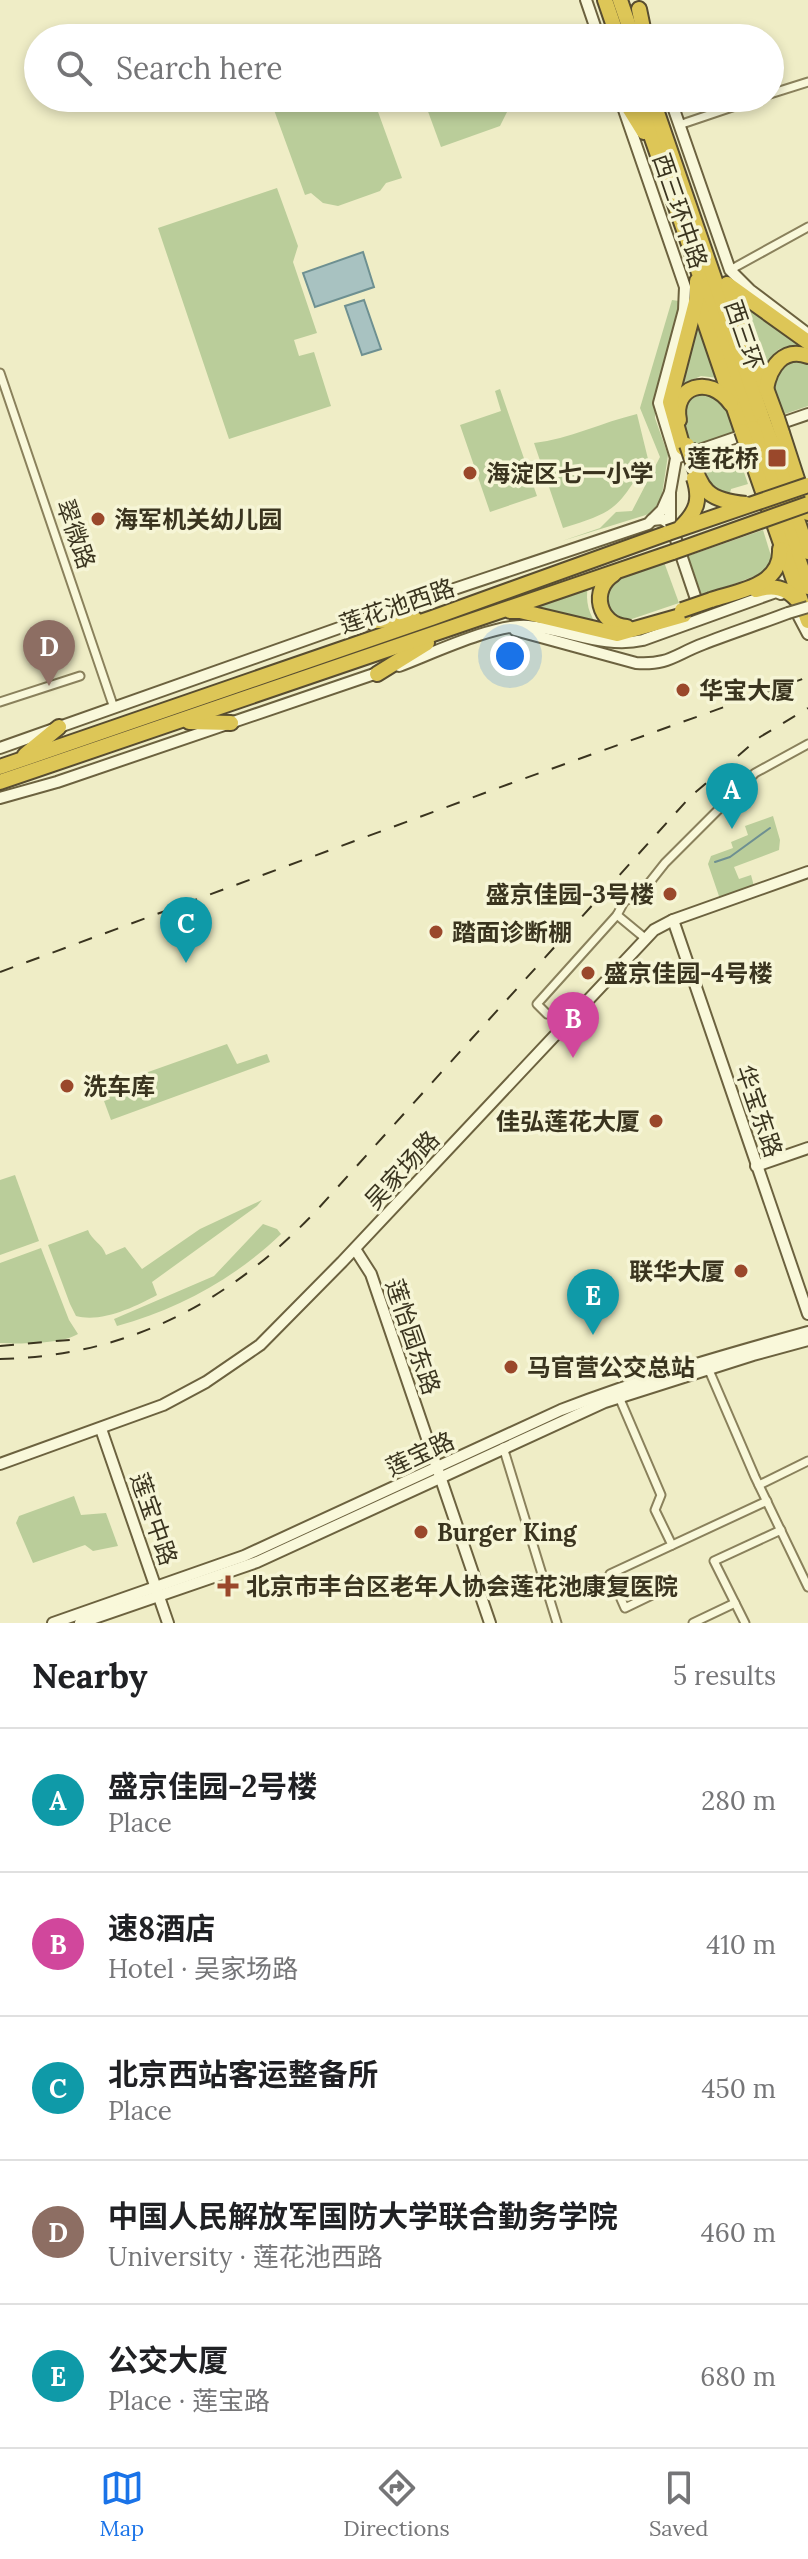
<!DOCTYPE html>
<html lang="en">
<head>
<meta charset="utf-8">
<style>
  body { margin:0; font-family:Lora,"Noto Sans SC",serif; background:#f2f2f2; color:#202124 }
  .you { position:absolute; left:510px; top:656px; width:28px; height:28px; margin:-20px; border:6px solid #fff; border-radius:50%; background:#1a73e8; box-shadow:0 0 0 12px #1a73e833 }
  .badge { display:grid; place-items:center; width:52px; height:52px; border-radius:50%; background:#1a73e8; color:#fff; font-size:26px; font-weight:700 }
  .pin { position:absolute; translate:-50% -66px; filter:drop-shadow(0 2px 4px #0008) }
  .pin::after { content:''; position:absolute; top:42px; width:28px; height:24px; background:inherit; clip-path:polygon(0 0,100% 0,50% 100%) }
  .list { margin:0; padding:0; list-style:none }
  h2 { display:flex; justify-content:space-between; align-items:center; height:104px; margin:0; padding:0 32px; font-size:34px }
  h2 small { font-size:26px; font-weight:400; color:#757577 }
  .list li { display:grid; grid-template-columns:52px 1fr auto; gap:24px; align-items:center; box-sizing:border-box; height:144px; padding:0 32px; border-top:2px solid #e0e0e0 }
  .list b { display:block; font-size:30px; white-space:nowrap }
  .list p { margin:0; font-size:26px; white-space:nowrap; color:#757577 }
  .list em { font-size:26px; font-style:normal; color:#757577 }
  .icon { flex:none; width:44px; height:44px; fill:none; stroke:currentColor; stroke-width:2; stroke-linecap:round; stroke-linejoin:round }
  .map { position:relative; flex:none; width:808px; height:1623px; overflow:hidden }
  .search { position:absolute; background:#fff; box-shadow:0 4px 12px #0003; left:24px; right:24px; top:24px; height:88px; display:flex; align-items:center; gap:20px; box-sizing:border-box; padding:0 28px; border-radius:44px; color:#757577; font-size:30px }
  .sheet { height:824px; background:#fff }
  nav { display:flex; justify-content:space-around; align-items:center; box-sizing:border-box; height:112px; border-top:2px solid #e0e0e0; background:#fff; font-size:22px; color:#757577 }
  nav a { display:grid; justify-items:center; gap:4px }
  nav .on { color:#1a73e8 }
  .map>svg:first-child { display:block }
  .green { fill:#bacd9a }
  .water { fill:#a8c2c1; stroke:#6e9091; stroke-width:2 }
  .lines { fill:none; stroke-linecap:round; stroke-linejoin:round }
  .stream { stroke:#6e9091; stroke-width:2 }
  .street-casing { stroke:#8a815c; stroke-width:11 }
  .secondary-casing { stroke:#6c623f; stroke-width:14 }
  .highway-casing { stroke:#584d30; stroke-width:18 }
  .street { stroke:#f9f8da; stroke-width:7 }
  .secondary { stroke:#f9f8da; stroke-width:10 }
  .highway { stroke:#ddc657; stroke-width:14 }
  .rail { stroke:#3a341f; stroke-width:2; stroke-dasharray:14 14; stroke-linecap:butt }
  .secondary-bridge-casing { stroke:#6c623f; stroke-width:14; stroke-linecap:butt }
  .highway-bridge-casing { stroke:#584d30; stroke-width:18; stroke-linecap:butt }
  .secondary-bridge { stroke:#f9f8da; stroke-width:10 }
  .highway-bridge { stroke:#ddc657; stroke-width:14 }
  .poi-dot { fill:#9a482b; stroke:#f6f5d6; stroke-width:3 }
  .labels { text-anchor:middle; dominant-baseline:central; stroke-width:7; stroke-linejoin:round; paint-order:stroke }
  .street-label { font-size:24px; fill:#3a341f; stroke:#f6f5d6 }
  .poi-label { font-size:24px; font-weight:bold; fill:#3a341f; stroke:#f6f5d6; text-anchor:start }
</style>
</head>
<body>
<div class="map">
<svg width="808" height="1623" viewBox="0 0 808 1623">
  <rect width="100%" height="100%" fill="#efedc6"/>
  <!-- green -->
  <g class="green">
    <path d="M373,98L402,178L386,183L380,191L338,206L323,203L311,193L305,195L270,99Z"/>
    <path d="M450,98H514L500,126L441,147L426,106Z"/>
    <path d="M277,188L298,246L293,262L317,333L294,340L299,356L314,352L331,406L229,439L158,228Z"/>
    <path d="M672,300L679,301L681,307L655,403V418L668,455L661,501L649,514L562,541L600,528L616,512L632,511L660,457L640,408Z"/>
    <path d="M739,300L803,345L779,349L764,367Z"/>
    <path d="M697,315L718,378L701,376L678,386Z"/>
    <path d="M808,360V406L782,415C772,388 769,386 786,361Z"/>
    <path d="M500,389L537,496L490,512L460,425L501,411L495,391Z"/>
    <path d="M706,389L725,402L734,432L691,446L681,414L690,396Z"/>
    <path d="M637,414L648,459C618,507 619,511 563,528L534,443C569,439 603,422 637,414Z"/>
    <path d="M736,449L748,484L731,489L730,493L726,495L712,488L702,462Z"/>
    <path d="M763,530L772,559L765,572L702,596L688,556Z"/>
    <path d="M664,562L679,603L626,621L605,610L603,594L615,577Z"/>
    <path d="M588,586C585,602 589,614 598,627L535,611L531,606Z"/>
    <path d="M773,816L780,840L779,850L734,867L739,879L751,875L755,890L721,902L708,864L711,856L733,848L731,842L748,835L745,826Z"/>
    <path d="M227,1044L237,1064L267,1054L270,1062L111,1120L104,1101L110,1099L106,1087Z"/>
    <path d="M15,1175L39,1241L0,1255V1180Z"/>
    <path d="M262,1200L257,1206L152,1282L157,1295C135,1307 101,1323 76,1316L70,1304L48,1245L88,1230C92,1241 102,1243 106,1255L125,1247L142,1269L200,1229Z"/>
    <path d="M263,1224L277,1229L281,1234C234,1279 179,1309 117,1326L114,1319L214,1276Z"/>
    <path d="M41,1248L69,1320L78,1334C62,1344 20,1344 0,1343V1263Z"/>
    <path d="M74,1496L81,1515L106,1513L118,1546L93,1551L85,1545L33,1563L16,1523L19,1516Z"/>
  </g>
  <!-- water -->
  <g class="water">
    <path d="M363,252L374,287L315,307L303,273Z"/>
    <path d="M364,300L381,349L362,355L345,306Z"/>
  </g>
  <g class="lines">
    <!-- stream -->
    <path class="stream" d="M715,862L730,857L770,828"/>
    <defs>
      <g id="street">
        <path d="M770,94L808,82"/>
        <path d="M679,125L759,98"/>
        <path d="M730,270L808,227"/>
        <path d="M0,373L114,708"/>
        <path d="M0,702L80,676"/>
        <path d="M617,915L646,939"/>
        <path d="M547,1014L537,1004L617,915L624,902L646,887L665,863L755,773L808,744"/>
        <path d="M708,1368L755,1477L808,1587"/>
        <path d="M619,1397L661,1495L655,1510L672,1545"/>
        <path d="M503,1447L557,1623"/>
        <path d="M759,1485L808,1461"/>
        <path d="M656,1593L625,1608L610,1574L767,1501"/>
        <path d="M693,1623L735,1603"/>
        <path d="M745,1623L714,1561L781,1530"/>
      </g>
      <g id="secondary">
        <path d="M586,0L599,38"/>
        <path d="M670,98L730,270L750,290L808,334"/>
        <path d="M623,107L685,287L684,310L659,403L676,458L670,492V524L662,519L652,520"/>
        <path d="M776,425L808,414"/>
        <path d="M676,458L749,433"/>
        <path d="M671,525L699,608"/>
        <path d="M798,615L808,634"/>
        <path d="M515,630L636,663C669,665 674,655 703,644C731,633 759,624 788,613"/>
        <path d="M399,666C431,654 496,623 528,626C567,629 604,649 643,640L776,592L781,594"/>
        <path d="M0,748L356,622L648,524L662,510L670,492"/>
        <path d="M0,798L57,782L380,672"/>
        <path d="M673,920L808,1314"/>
        <path d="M756,1166L808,1148"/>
        <path d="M355,1249L371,1274L490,1623"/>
        <path d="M101,1429L168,1623"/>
        <path d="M0,1464L163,1405L206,1382L260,1345L342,1262L654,930L673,920L808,872"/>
        <path d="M53,1623L244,1556L561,1410C641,1379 725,1355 808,1332"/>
        <path d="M80,1623L257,1562L605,1402L753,1355L808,1340"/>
      </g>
      <g id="highway">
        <path d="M605,0L618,38"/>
        <path d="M620,0L633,38"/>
        <path d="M639,9L645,38"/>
        <path d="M623,98L644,132"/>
        <path d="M638,98L753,428"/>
        <path d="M652,98L764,423"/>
        <path d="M727,284L808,342"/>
        <path d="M728,285L777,418"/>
        <path d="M697,299L742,431"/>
        <path d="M766,389C770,367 783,347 808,356"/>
        <path d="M679,420C672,387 709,373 731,404"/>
        <path d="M782,433L808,513"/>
        <path d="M770,439L808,552"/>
        <path d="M758,443L808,587"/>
        <path d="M747,446L808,621"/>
        <path d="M683,448L670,402L697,298V281"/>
        <path d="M614,574C590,589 598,625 627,627"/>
        <path d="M756,590C773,585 786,587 798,601"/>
        <path d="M711,600C738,591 782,586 780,549"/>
        <path d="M510,611H520L617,634L684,615"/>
        <path d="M356,622L415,619"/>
        <path d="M377,674L427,643"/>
        <path d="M189,722L231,723"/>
        <path d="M25,755L59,727"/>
        <path d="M0,767L432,618L668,533"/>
        <path d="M0,782L673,552"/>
      </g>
    </defs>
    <!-- street casing -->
    <use href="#street" class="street-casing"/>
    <!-- secondary casing -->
    <use href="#secondary" class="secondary-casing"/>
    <!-- highway casing -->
    <use href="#highway" class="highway-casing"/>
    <!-- street -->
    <use href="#street" class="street"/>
    <!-- secondary -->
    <use href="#secondary" class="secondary"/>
    <!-- highway -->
    <use href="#highway" class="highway"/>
    <!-- rail -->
    <g class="rail">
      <path d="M0,972L509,784L808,677"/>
      <path d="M0,1346L80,1339"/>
      <path d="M0,1359C129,1356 230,1302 317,1210L690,797L760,737L808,708"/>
    </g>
    <defs>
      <path id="secondary-bridge" d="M788,613L808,607"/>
      <g id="highway-bridge">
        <path d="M777,418L782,433"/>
        <path d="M764,423L770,439"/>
        <path d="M753,428L758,443"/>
        <path d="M742,431L747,446"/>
        <path d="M687,445C701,484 699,500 746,504"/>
        <path d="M681,527C697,511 701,500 694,478"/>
        <path d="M668,533L808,485"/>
        <path d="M673,552L808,504"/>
        <path d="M682,610L711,600"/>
      </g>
    </defs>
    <!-- secondary-bridge casing -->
    <use href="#secondary-bridge" class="secondary-bridge-casing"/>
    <!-- highway-bridge casing -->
    <use href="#highway-bridge" class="highway-bridge-casing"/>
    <!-- secondary-bridge -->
    <use href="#secondary-bridge" class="secondary-bridge"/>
    <!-- highway-bridge -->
    <use href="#highway-bridge" class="highway-bridge"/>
  </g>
  <!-- markers -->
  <g class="poi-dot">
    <rect x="767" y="448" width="20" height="20" rx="4"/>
    <circle cx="470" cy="473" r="8"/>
    <circle cx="98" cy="519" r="8"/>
    <circle cx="683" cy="690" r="8"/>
    <circle cx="670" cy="894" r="8"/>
    <circle cx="436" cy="932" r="8"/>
    <circle cx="588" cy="973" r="8"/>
    <circle cx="67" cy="1086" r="8"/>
    <circle cx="656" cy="1121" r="8"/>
    <circle cx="741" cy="1271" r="8"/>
    <circle cx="511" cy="1367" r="8"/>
    <circle cx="421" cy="1532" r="8"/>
    <path d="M224 1574h8v8h8v8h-8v8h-8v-8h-8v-8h8z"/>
  </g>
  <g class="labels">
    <!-- street labels -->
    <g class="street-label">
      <text transform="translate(680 211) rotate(71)">西三环中路</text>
      <text transform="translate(744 335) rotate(71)">西三环</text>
      <text transform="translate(76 534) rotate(71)">翠微路</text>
      <text transform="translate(397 606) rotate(-19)">莲花池西路</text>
      <text transform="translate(759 1111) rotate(71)">华宝东路</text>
      <text transform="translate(402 1170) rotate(-47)">吴家场路</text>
      <text transform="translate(413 1337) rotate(71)">莲怡园东路</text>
      <text transform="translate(420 1454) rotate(-25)">莲宝路</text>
      <text transform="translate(154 1519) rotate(71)">莲宝中路</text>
    </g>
    <!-- poi labels -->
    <g class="poi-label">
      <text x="759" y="458" text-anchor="end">莲花桥</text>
      <text x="486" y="473">海淀区七一小学</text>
      <text x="114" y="519">海军机关幼儿园</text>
      <text x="699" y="690">华宝大厦</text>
      <text x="654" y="894" text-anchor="end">盛京佳园-3号楼</text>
      <text x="452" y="932">踏面诊断棚</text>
      <text x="604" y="973">盛京佳园-4号楼</text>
      <text x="83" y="1086">洗车库</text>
      <text x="640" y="1121" text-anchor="end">佳弘莲花大厦</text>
      <text x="725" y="1271" text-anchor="end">联华大厦</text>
      <text x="527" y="1367">马官营公交总站</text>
      <text x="437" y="1532">Burger King</text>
      <text x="246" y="1586">北京市丰台区老年人协会莲花池康复医院</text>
    </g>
  </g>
</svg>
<div class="you"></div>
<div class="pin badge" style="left:732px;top:829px;background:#0f9aa8">A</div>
<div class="pin badge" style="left:573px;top:1058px;background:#d1479c">B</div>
<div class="pin badge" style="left:186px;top:963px;background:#0f9aa8">C</div>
<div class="pin badge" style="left:49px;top:686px;background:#8d6e63">D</div>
<div class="pin badge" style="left:593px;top:1335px;background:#0f9aa8">E</div>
<div class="search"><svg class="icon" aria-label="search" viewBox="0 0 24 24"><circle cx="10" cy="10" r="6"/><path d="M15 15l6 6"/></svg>Search here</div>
</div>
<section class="sheet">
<h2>Nearby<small>5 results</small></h2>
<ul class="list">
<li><span class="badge" style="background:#0f9aa8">A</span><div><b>盛京佳园-2号楼</b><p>Place</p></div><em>280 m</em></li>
<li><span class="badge" style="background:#d1479c">B</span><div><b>速8酒店</b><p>Hotel · 吴家场路</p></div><em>410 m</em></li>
<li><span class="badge" style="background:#0f9aa8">C</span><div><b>北京西站客运整备所</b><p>Place</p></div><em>450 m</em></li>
<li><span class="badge" style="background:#8d6e63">D</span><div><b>中国人民解放军国防大学联合勤务学院</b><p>University · 莲花池西路</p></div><em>460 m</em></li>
<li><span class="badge" style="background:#0f9aa8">E</span><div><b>公交大厦</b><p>Place · 莲宝路</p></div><em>680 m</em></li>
</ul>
</section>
<nav>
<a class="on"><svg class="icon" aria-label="map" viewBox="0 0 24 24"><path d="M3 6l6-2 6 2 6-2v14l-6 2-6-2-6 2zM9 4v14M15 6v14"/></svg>Map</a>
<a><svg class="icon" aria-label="directions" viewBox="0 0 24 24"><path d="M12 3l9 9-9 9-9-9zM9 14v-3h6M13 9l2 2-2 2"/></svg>Directions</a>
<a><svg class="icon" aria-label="saved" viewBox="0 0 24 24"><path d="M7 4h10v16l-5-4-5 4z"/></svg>Saved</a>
</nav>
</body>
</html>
